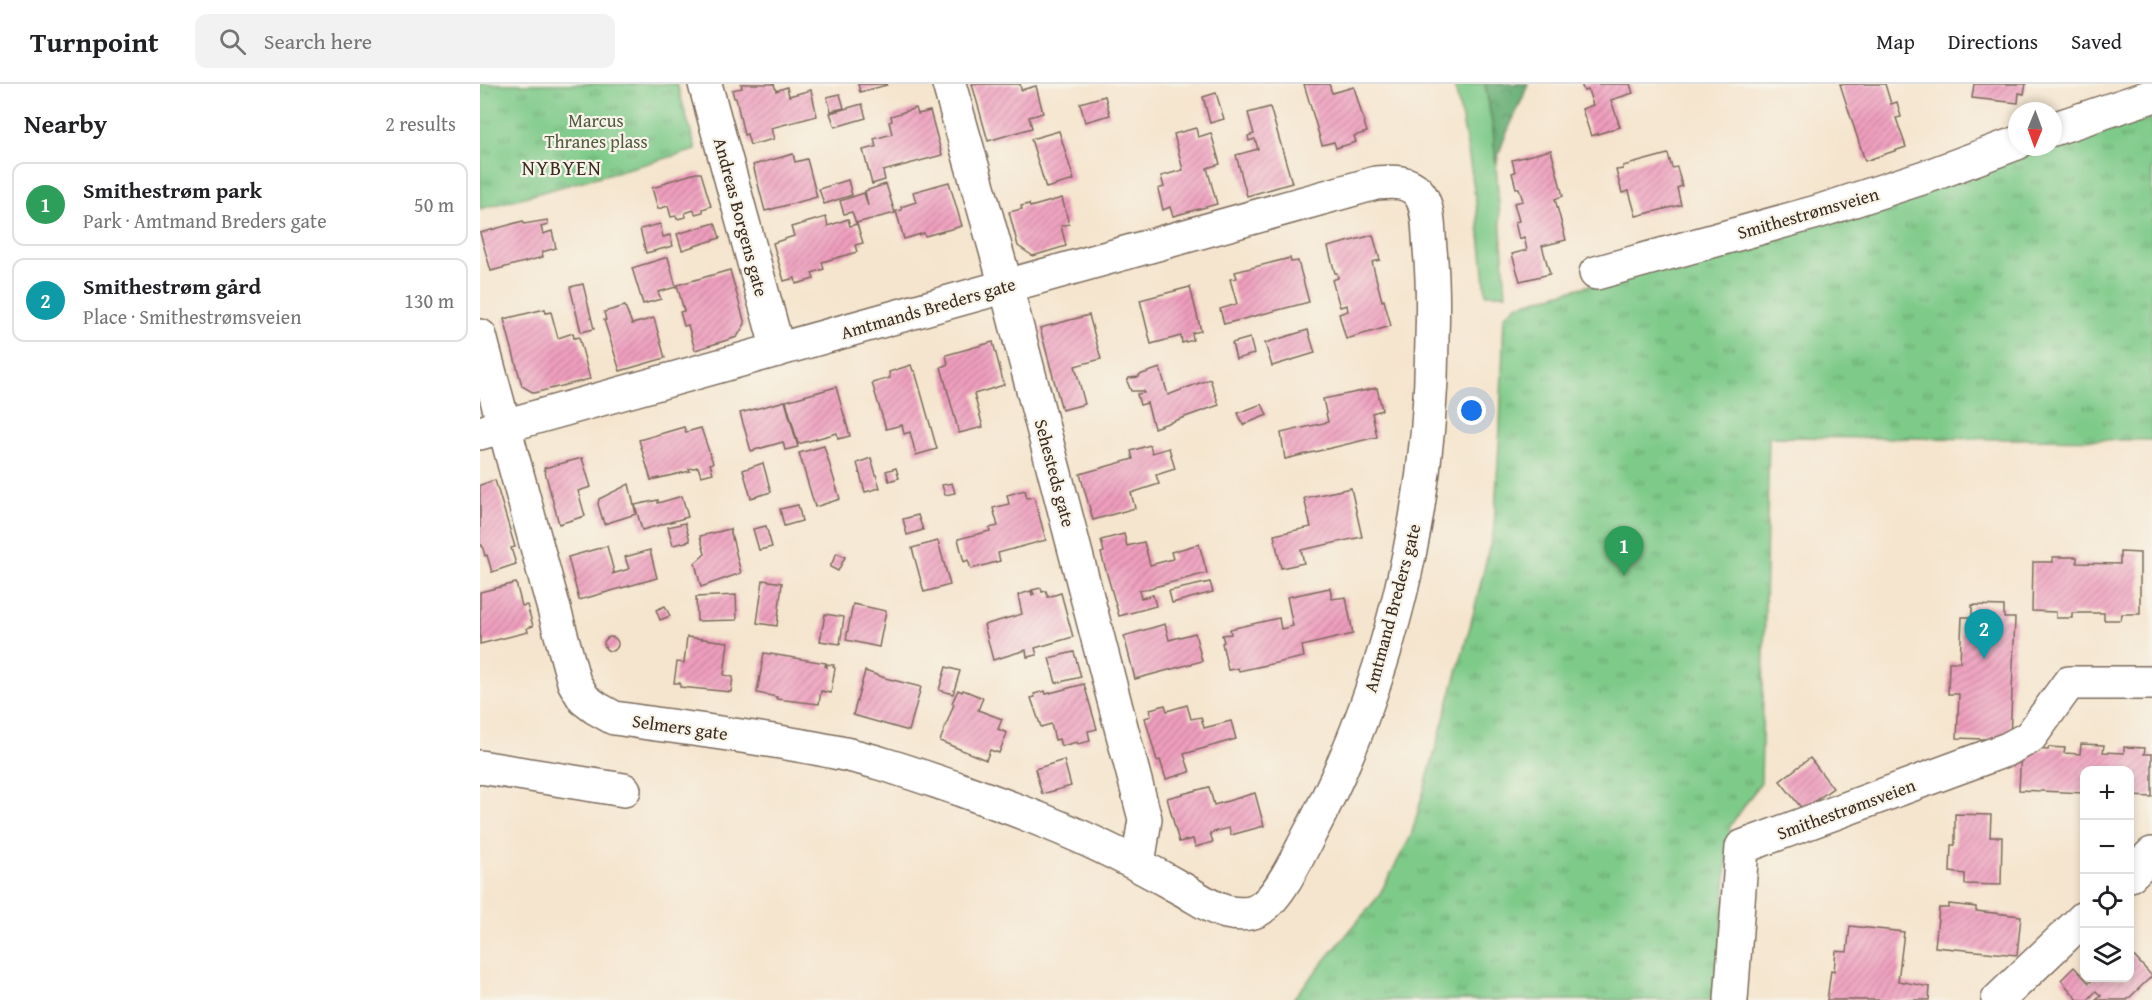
<!DOCTYPE html>
<html lang="en">
<head>
<meta charset="utf-8">
<style>
  body { margin:0; font-family:"Gentium Book Plus",serif; background:#f2f2f2; color:#202124 }
  .controls { position:absolute; right:18px; bottom:18px; display:grid; overflow:hidden; border-radius:12px; box-shadow:0 3px 9px #0003 }
  .controls button { width:54px; height:54px; display:grid; place-items:center; padding:0; border:0; border-bottom:2px solid #e0e0e0; background:#fff; color:#202124; font:30px sans-serif }
  .compass { position:absolute; left:1528px; top:18px; width:54px; height:54px; border-radius:50%; background:#fff; box-shadow:0 3px 9px #0003; rotate:181deg }
  .you { position:absolute; left:992px; top:327px; width:21px; height:21px; margin:-15px; border:4px solid #fff; border-radius:50%; background:#1a73e8; box-shadow:0 0 0 9px #1a73e833 }
  .badge { display:grid; place-items:center; width:39px; height:39px; border-radius:50%; background:#d93025; color:#fff; font-size:20px; font-weight:700 }
  .pin { position:absolute; translate:-50% -50px; filter:drop-shadow(0 2px 3px #0008) }
  .pin::after { content:''; position:absolute; top:32px; width:21px; height:18px; background:inherit; clip-path:polygon(0 0,100% 0,50% 100%) }
  .list { margin:0; padding:0; list-style:none }
  h2 { display:flex; justify-content:space-between; align-items:center; height:78px; margin:0; padding:0 24px; font-size:26px }
  h2 small { font-size:20px; font-weight:400; color:#757577 }
  .list li { display:grid; grid-template-columns:39px 1fr auto; gap:18px; align-items:center; box-sizing:border-box; height:84px; margin:0 12px 12px; padding:0 12px; border:2px solid #e0e0e0; border-radius:12px }
  .list b { display:block; font-size:22px; white-space:nowrap }
  .list p { margin:0; font-size:20px; white-space:nowrap; color:#757577 }
  .list em { font-size:20px; font-style:normal; color:#757577 }
  .icon { flex:none; width:33px; height:33px; fill:none; stroke:currentColor; stroke-width:2; stroke-linecap:round; stroke-linejoin:round }
  .map { position:relative; flex:none; width:1672px; height:916px; overflow:hidden }
  header { display:flex; align-items:center; gap:36px; box-sizing:border-box; height:84px; padding:0 30px; background:#fff; border-bottom:2px solid #e0e0e0 }
  header strong { font-size:28px }
  nav { display:flex; gap:33px; margin-inline-start:auto; font-size:21px }
  .search { width:420px; height:54px; background:#f2f2f2; display:flex; align-items:center; gap:15px; box-sizing:border-box; padding:0 21px; border-radius:12px; color:#757577; font-size:22px }
  main { display:flex }
  aside { flex:1; background:#fff }
  .map>svg:first-child { display:block }
  .green { fill:#7eca89; stroke:#5c7a54; stroke-width:1.5 }
  .forest { fill:url(#forest-crowns); stroke:#506c4a; stroke-width:1.5 }
  .park { fill:url(#park-tufts); stroke:#5c7a54; stroke-width:1.5 }
  .building { fill:url(#building-hatch) }
  .lines { fill:none; stroke-linecap:round; stroke-linejoin:round }
  .street-casing { stroke:#7c6b5c; stroke-width:36 }
  .street { stroke:#fff; stroke-width:33 }
  .labels { text-anchor:middle; dominant-baseline:central; stroke-width:4.5; stroke-linejoin:round; paint-order:stroke }
  .park-label { font-size:18px; fill:#4f5a3e; stroke:#f7f3e8 }
  .street-label { font-size:18px; fill:#3b2a1e; stroke:#f7f3e8 }
  .neighbourhood-label { font-size:20px; letter-spacing:1.5px; fill:#3b2a1e; stroke:#f7f3e8 }
</style>
</head>
<body>
<header>
<strong>Turnpoint</strong>
<div class="search"><svg class="icon" aria-label="search" viewBox="0 0 24 24"><circle cx="10" cy="10" r="6"/><path d="M15 15l6 6"/></svg>Search here</div>
<nav><a>Map</a><a>Directions</a><a>Saved</a></nav>
</header>
<main>
<aside>
<h2>Nearby<small>2 results</small></h2>
<ul class="list">
<li><span class="badge" style="background:#2e9e5b">1</span><div><b>Smithestrøm park</b><p>Park · Amtmand Breders gate</p></div><em>50 m</em></li>
<li><span class="badge" style="background:#0f9aa8">2</span><div><b>Smithestrøm gård</b><p>Place · Smithestrømsveien</p></div><em>130 m</em></li>
</ul>
</aside>
<div class="map">
<svg width="1672" height="916" viewBox="0 0 1672 916">
  <defs>
    <pattern id="forest-crowns" width="20" height="18" patternUnits="userSpaceOnUse" patternTransform="scale(1.5)"><rect width="20" height="18" fill="#66ae75"/><path d="M2 6a3 3 0 1 1 6 0M12 15a3 3 0 1 1 6 0" fill="none" stroke="#558e5f"/></pattern>
    <pattern id="park-tufts" width="24" height="20" patternUnits="userSpaceOnUse" patternTransform="scale(1.5)"><rect width="24" height="20" fill="#7eca89"/><path d="M3 7l-1-3M5 7V3M7 7l1-3M15 17l-1-3M17 17v-4M19 17l1-3" fill="none" stroke="#68a46f"/></pattern>
    <pattern id="building-hatch" width="6" height="6" patternUnits="userSpaceOnUse" patternTransform="scale(1.5)"><rect width="6" height="6" fill="#ef9ebe"/><path d="M-1 1l2-2M0 6l6-6M5 7l2-2" fill="none" stroke="#c3819a"/></pattern>
  </defs>
  <rect width="100%" height="100%" fill="#f7f3e8"/>
  <filter id="ink" filterUnits="userSpaceOnUse"><feTurbulence type="fractalNoise" baseFrequency=".0167" numOctaves="2"/><feDisplacementMap in="SourceGraphic" scale="12" xChannelSelector="R" yChannelSelector="G"/><feConvolveMatrix kernelMatrix="1 2 1 2 8 2 1 2 1" color-interpolation-filters="sRGB"/></filter>
  <filter id="wash" filterUnits="userSpaceOnUse"><feTurbulence type="fractalNoise" baseFrequency=".008" numOctaves="4" result="noise"/><feDisplacementMap in="SourceGraphic" scale="24" xChannelSelector="R" yChannelSelector="G"/><feGaussianBlur stdDeviation="1.35" result="paint"/><feColorMatrix in="noise" values="0 0 0 0 0 0 0 0 0 0 0 0 0 0 0 0 0 1.4 0 .05"/><feComposite in="paint" operator="in"/></filter>
  <g filter="url(#wash)">
    <rect width="100%" height="100%" fill="#f5e5ce"/>
    <!-- green -->
    <path class="green" d="M974,0H1005L1013,44L1026,210H1006C1000,140 991,69 974,0Z"/>
    <!-- forest -->
    <path class="forest" d="M1005,0H1048C1039,28 1020,54 1016,84L1013,44Z"/>
    <!-- park -->
    <g class="park">
      <path d="M0,0H197L216,66L0,125Z"/>
      <path d="M1672,24V356L1289,353L1281,698L1250,742L1236,916H812L898,813L931,752L991,539L1014,445L1020,344L1024,232L1037,221L1396,123L1557,63H1573V57Z"/>
    </g>
    <g id="blocks">
      <!-- building -->
      <g class="building">
        <path d="M261,0H294L296,7L307,3L309,12L331,6L337,32L291,44L294,55L270,61L267,50L264,51L256,14H254L252,6L262,4Z"/>
        <path d="M378,0H407V1L380,8Z"/>
        <path d="M492,0H540L541,6L556,2L563,29L549,33L552,44L508,57Z"/>
        <path d="M824,0H849L852,9L874,3L887,48L874,52L876,58L856,64L854,58L842,61Z"/>
        <path d="M1101,0H1150L1153,9L1131,16L1140,43L1111,52L1102,25L1113,21L1108,6L1104,7Z"/>
        <path d="M1360,0H1405L1411,20L1417,18L1421,33L1416,34L1426,63L1385,77Z"/>
        <path d="M1494,0H1546L1544,10L1539,9L1538,19L1492,14Z"/>
        <path d="M736,9L744,35L730,39L723,13Z"/>
        <path d="M360,10L364,24L351,27L347,13Z"/>
        <path d="M625,12L630,31L605,38L600,19Z"/>
        <path d="M382,20L386,34L355,43L350,29Z"/>
        <path d="M790,23L812,99L767,112L756,71L778,65L775,55L769,57L768,52L774,50L768,29Z"/>
        <path d="M436,24L438,30L450,27L462,71L403,87L405,96L392,100L383,66L396,63L394,55L412,50L409,38L412,37L411,32Z"/>
        <path d="M716,44L718,53L731,49L740,80L727,84L737,120L693,132L690,123L683,126L678,105L684,103L681,92L703,86L694,50Z"/>
        <path d="M579,47L594,96L566,104L551,55Z"/>
        <path d="M1071,66L1083,112L1075,115L1086,156L1062,162L1070,190L1040,197L1032,170L1047,166L1044,153L1039,155L1035,138L1039,137L1034,119L1043,117L1039,104H1036L1032,89L1035,88L1032,76Z"/>
        <path d="M313,70L315,78L327,75L337,113L285,127L273,81Z"/>
        <path d="M1188,70L1192,84L1197,83L1202,102L1197,104L1201,121L1156,132L1149,107L1142,109L1136,86L1143,85V82Z"/>
        <path d="M216,89H221L231,122L223,125V128L215,130L214,126L205,129L206,133L197,135L196,132L191,133L188,122L178,125L172,104L182,101L186,98Z"/>
        <path d="M368,96L372,111L344,120L339,105Z"/>
        <path d="M469,98L482,142L445,152L444,149L424,155L416,127L422,126L421,123L436,118L433,108Z"/>
        <path d="M406,100L415,129L376,139L372,128L364,130L360,117L384,109L388,122L385,107Z"/>
        <path d="M582,114L589,140L581,142L586,162L553,172L538,162L529,128L542,125L541,122L549,120L550,123Z"/>
        <path d="M346,133L348,142L368,135L370,142L377,140L383,159L375,161L377,168L342,178L344,185L332,189L334,195L316,200L315,194L304,197L293,159L314,152L311,143Z"/>
        <path d="M67,136L68,141L61,143L63,150L72,147L76,164L62,168L63,173L11,187L0,149L43,137L44,140Z"/>
        <path d="M235,139L240,154L202,166L197,150Z"/>
        <path d="M180,140L183,153L190,151L193,162L166,169L160,145Z"/>
        <path d="M893,151L900,176L892,178L902,217L904,216L911,242L866,255L859,230L868,227L867,221L860,223L852,196L858,194L857,189H855L848,163Z"/>
        <path d="M188,173L196,203L178,208L181,215L163,220L152,184Z"/>
        <path d="M810,174L811,178L818,177L829,218L744,240L740,225L757,220L750,195L757,194L755,188Z"/>
        <path d="M250,186L265,240L257,253L215,266L208,241L204,242L200,228L204,227L197,201Z"/>
        <path d="M103,200L114,245L101,248L90,203Z"/>
        <path d="M710,203L721,247L712,249L713,256L702,259L701,252L671,260L660,216Z"/>
        <path d="M145,222L152,240L174,234L185,274L140,287L124,236H126L124,228Z"/>
        <path d="M65,225L66,229L71,228L78,254L93,249L94,254L99,253L110,295L54,309L42,302L24,235Z"/>
        <path d="M609,231L621,275L595,282L605,320L582,326L560,244Z"/>
        <path d="M828,246L835,269L792,282L785,259Z"/>
        <path d="M770,254L774,270L756,275L752,259Z"/>
        <path d="M513,258L524,301L494,310L503,343L479,349L461,283L468,280L466,271Z"/>
        <path d="M431,281L433,287H435L457,365L436,371L430,348L424,350L422,341L406,345L392,299L410,294L409,288Z"/>
        <path d="M680,284L688,311L730,295L739,321L674,344L667,319L660,321L657,310L664,309L663,307H651L647,297L649,294L659,293V291Z"/>
        <path d="M356,303L370,352L358,355L357,349L318,360L306,317Z"/>
        <path d="M897,304L902,326L892,329L897,353L805,375L801,349L848,338L843,315Z"/>
        <path d="M305,317L318,363L305,366L303,358L271,367L260,329Z"/>
        <path d="M782,320L787,331L763,341L758,329Z"/>
        <path d="M204,343L206,348L221,344L233,379L230,380L233,389L221,392L218,383L209,385L210,387L171,396L159,356Z"/>
        <path d="M670,361L672,369L689,364L695,385L676,391L679,400L651,409L655,424L613,436L600,390L653,375L651,367Z"/>
        <path d="M344,362L360,415L335,423L319,369Z"/>
        <path d="M102,374L111,403L98,407L105,432L79,440L64,384Z"/>
        <path d="M391,374L400,404L385,408L377,379Z"/>
        <path d="M283,379L291,408L271,414L263,386Z"/>
        <path d="M416,384L419,394L409,397L406,387Z"/>
        <path d="M15,396L35,463L31,464L36,480L12,488L7,471L5,472L2,461L0,462V401Z"/>
        <path d="M472,399L475,409L465,411L462,401Z"/>
        <path d="M149,400L156,430L124,440L118,420L119,415Z"/>
        <path d="M871,404L882,453L821,466L824,479L801,484L794,451L831,443L824,414Z"/>
        <path d="M545,406L547,414L554,413L566,456L518,469L520,477L491,485L488,476L484,478L478,455L510,447L509,444L518,442L513,424L529,420L527,411Z"/>
        <path d="M202,412L208,433L162,446L155,421L178,416V419Z"/>
        <path d="M318,421L322,437L304,442L300,425Z"/>
        <path d="M438,431L443,446L427,451L423,435Z"/>
        <path d="M205,439L210,457L193,461L188,443Z"/>
        <path d="M286,442L292,463L279,466L273,445Z"/>
        <path d="M250,445L261,489L221,503L215,479L225,470L220,452Z"/>
        <path d="M644,450L647,462L664,458L670,481L693,475L691,468L719,460L727,489L659,507L661,514L673,511L676,522L639,532L621,469L624,468L621,456Z"/>
        <path d="M458,457L470,501L444,508L432,464Z"/>
        <path d="M127,462L134,488L132,490L149,485L145,473L170,466L177,494L99,516L88,473Z"/>
        <path d="M1640,468L1660,469V530H1642L1641,536H1624V529H1592V534H1576V528L1552,527L1553,478H1573V473H1597V479L1640,480Z"/>
        <path d="M357,469L365,473L358,487L350,483Z"/>
        <path d="M283,496L302,499L297,542L277,539Z"/>
        <path d="M730,498L733,508L692,519L689,507Z"/>
        <path d="M36,499L42,522L47,521L53,542L47,544L48,548L0,560V508Z"/>
        <path d="M561,504L562,508L566,507L568,513L581,509L593,553L555,564L557,571L547,573L546,566L513,576L504,541L542,530L538,511L551,507L552,511L554,510L552,506Z"/>
        <path d="M850,504L852,515L866,513L873,550L822,562L824,573L759,587L758,584L748,586L742,559L744,558L742,551L751,550L750,545L799,534L801,545L813,542L807,513Z"/>
        <path d="M256,511L257,536L217,537L216,513Z"/>
        <path d="M373,520L406,527L399,563L366,556Z"/>
        <path d="M1492,521L1524,522V534H1535L1530,656L1477,654L1479,610H1468L1469,578H1480L1482,533H1492Z"/>
        <path d="M185,522L190,532L180,536L176,526Z"/>
        <path d="M345,530L364,533L360,560L340,557Z"/>
        <path d="M685,540L689,556L715,549L722,577L655,595L644,552Z"/>
        <circle cx="131" cy="560" r="7"/>
        <path d="M207,553L248,558L244,591L253,593L251,608L200,603V599H194L197,578L204,579Z"/>
        <path d="M594,568L601,593L576,599L569,574Z"/>
        <path d="M284,569L346,579L345,582L347,583V580L354,581L353,583L355,584L351,609L341,607L339,620L296,615L297,613L277,609Z"/>
        <path d="M466,583L480,587L473,610L459,606Z"/>
        <path d="M385,587L405,594L441,603L429,647L373,631Z"/>
        <path d="M604,600L617,645L608,647L610,657L598,660L597,658L581,662L579,655L575,656L571,640L561,643L551,614L555,613L554,610L565,607L566,610Z"/>
        <path d="M478,606L482,608L483,606L503,614L498,626L522,635L518,645L527,649L519,669L510,666L506,676L460,657L474,620L472,619Z"/>
        <path d="M685,621L687,627L707,621L711,635L721,633L724,644L751,637L756,655L704,670L710,688L686,695L680,676L677,677L665,634L671,632L670,625Z"/>
        <path d="M1601,660L1624,661L1623,668L1644,669V663L1665,664L1664,670H1672V713L1650,712V686H1604V709L1539,706L1541,664L1568,666L1569,663L1585,664L1584,669L1600,670Z"/>
        <path d="M1330,674L1353,704L1323,726L1300,697Z"/>
        <path d="M584,676L591,702L562,710L555,685Z"/>
        <path d="M729,703L734,721L775,709L784,742L751,751L749,744L730,749L733,758L715,763L713,755L699,758L687,714Z"/>
        <path d="M1475,730L1511,731L1510,753H1522L1521,801L1485,800V790L1470,788L1471,761H1475Z"/>
        <path d="M1469,820L1496,823V827L1541,832L1537,871L1455,863L1459,824H1469Z"/>
        <path d="M1370,842L1424,848L1418,897L1450,903L1449,916H1347L1351,886L1354,887L1356,867L1367,868Z"/>
        <path d="M1650,868L1672,892L1647,916H1616L1621,912L1616,907L1608,916H1598L1581,896L1594,883L1609,899L1614,894H1650Z"/>
      </g>
    </g>
  </g>
  <g filter="url(#ink)">
    <use href="#blocks" fill-opacity="0" stroke="#7c6b5c" stroke-width="1.5"/>
    <g class="lines">
      <defs>
        <g id="street">
          <path d="M225,0L298,266"/>
          <path d="M469,0L526,202L665,735L658,780"/>
          <path d="M1573,45L1672,12"/>
          <path d="M1116,189L1337,128L1454,90L1537,59"/>
          <path d="M0,252C10,291 21,329 31,368L94,598L104,615L116,624L134,634C208,645 282,653 355,668C396,676 437,691 476,704C523,721 570,738 614,759C644,773 672,788 700,804C715,812 730,824 746,828C754,830 768,831 776,827C797,818 816,776 827,755C908,603 951,427 952,255C953,225 953,195 950,165C948,148 950,122 938,108C927,96 911,98 896,99L24,342L0,349"/>
          <path d="M0,683L144,706"/>
          <path d="M1650,791L1672,770"/>
          <path d="M1251,916L1262,763L1528,665L1550,653L1589,599H1672"/>
          <path d="M1518,916L1604,834"/>
        </g>
      </defs>
      <!-- street casing -->
      <use href="#street" class="street-casing"/>
      <!-- street -->
      <use href="#street" class="street"/>
    </g>
  </g>
  <g class="labels">
    <!-- park labels -->
    <g class="park-label">
      <text x="116" y="36">Marcus<tspan x="116" dy="21">Thranes plass</tspan></text>
    </g>
    <!-- street labels -->
    <g class="street-label">
      <text transform="translate(1328 129) rotate(-16)">Smithestrømsveien</text>
      <text transform="translate(261 133) rotate(75)">Andreas Borgens gate</text>
      <text transform="translate(448 224) rotate(-16)">Amtmands Breders gate</text>
      <text transform="translate(575 389) rotate(75)">Sehesteds gate</text>
      <text transform="translate(912 524) rotate(-75)">Amtmand Breders gate</text>
      <text transform="translate(200 643) rotate(8)">Selmers gate</text>
      <text transform="translate(1366 725) rotate(-20)">Smithestrømsveien</text>
    </g>
    <!-- neighbourhood labels -->
    <g class="neighbourhood-label">
      <text x="82" y="83">NYBYEN</text>
    </g>
  </g>
</svg>
<div class="controls">
<button>+</button>
<button>−</button>
<button><svg class="icon" aria-label="locate" viewBox="0 0 24 24"><circle cx="12" cy="12" r="6"/><path d="M12 2v4M12 18v4M2 12h4M18 12h4"/></svg></button>
<button><svg class="icon" aria-label="layers" viewBox="0 0 24 24"><path d="M12 4l9 5-9 5-9-5zM3 14l9 5 9-5"/></svg></button>
</div>
<svg class="compass" viewBox="-18 -18 36 36"><path d="M0-13l5 13h-10z" fill="#e53935"/><path d="M0 13l5-13h-10z" fill="#757577"/></svg>
<div class="you"></div>
<div class="pin badge" style="left:1144px;top:492px;background:#2e9e5b">1</div>
<div class="pin badge" style="left:1504px;top:575px;background:#0f9aa8">2</div>
</div>
</main>
</body>
</html>
